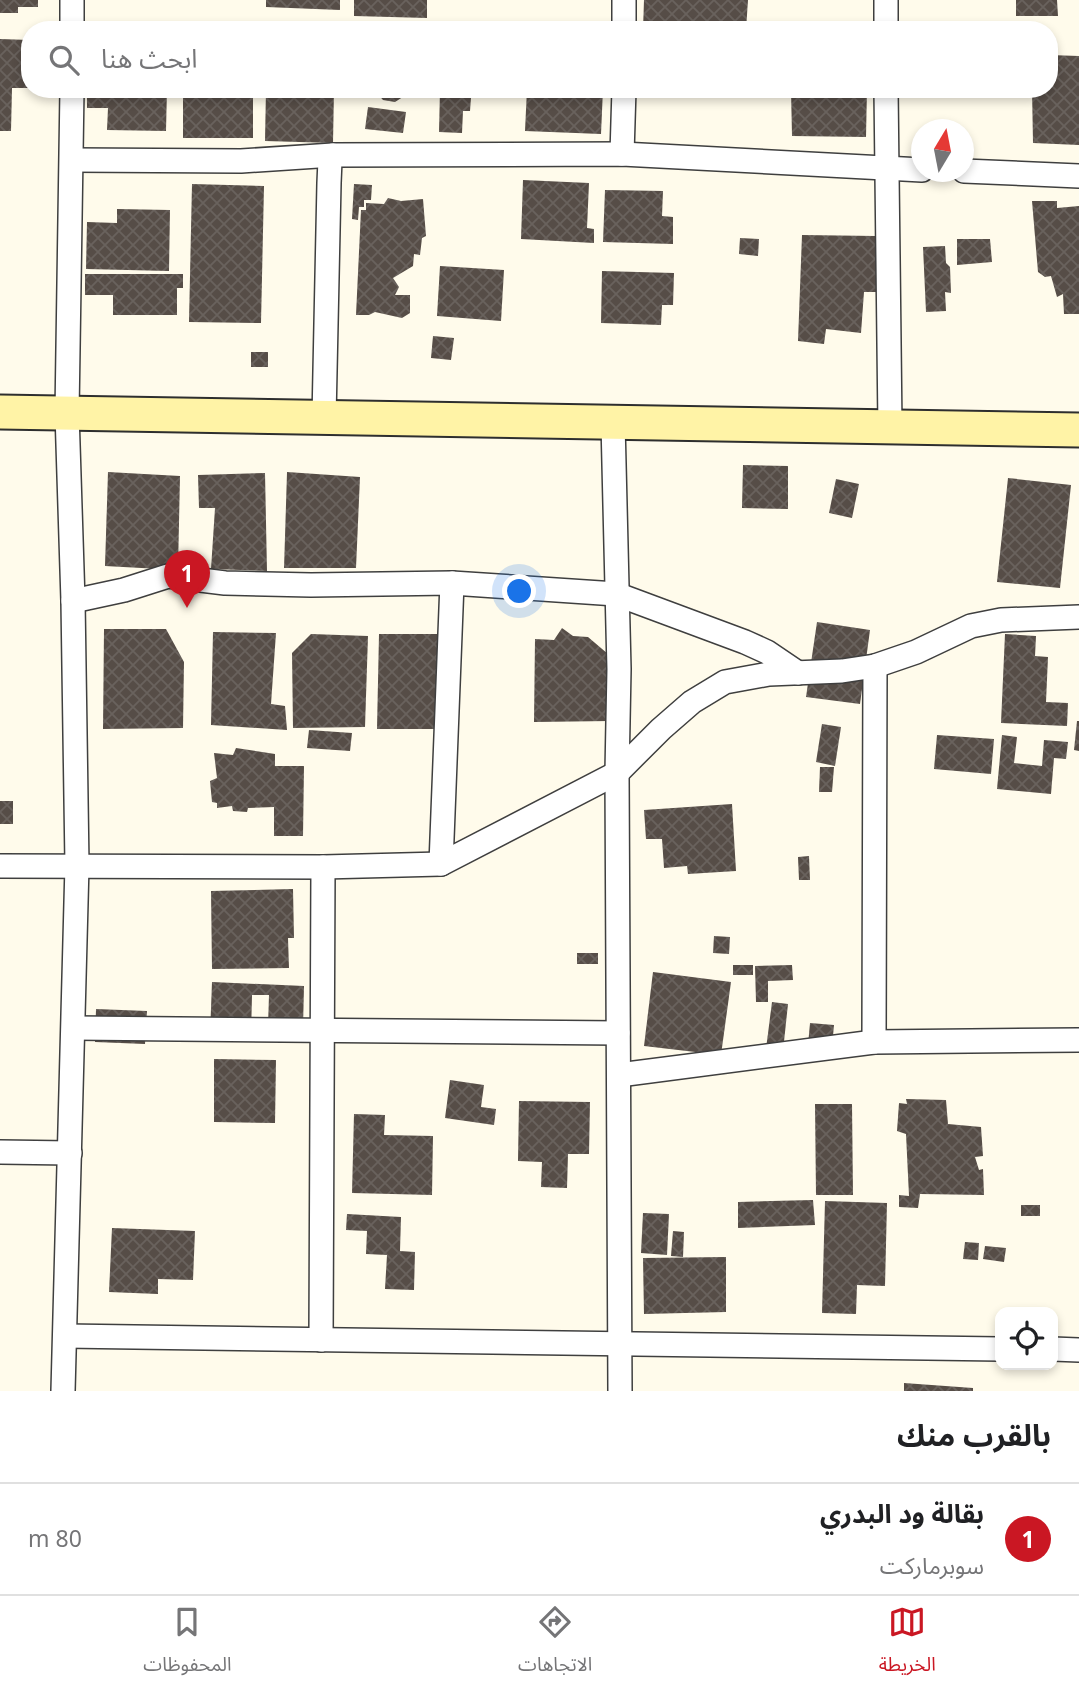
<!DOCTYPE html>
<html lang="ar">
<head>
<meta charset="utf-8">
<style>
  body { margin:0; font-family:Georgia,"Noto Sans Arabic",serif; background:#f6f6f6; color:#202124; direction:rtl }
  .controls { position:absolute; right:21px; bottom:21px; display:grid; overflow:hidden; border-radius:14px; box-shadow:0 4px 10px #0003 }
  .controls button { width:63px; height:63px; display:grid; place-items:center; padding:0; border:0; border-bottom:2px solid #e0e0e0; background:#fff; color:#202124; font:35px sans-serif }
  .compass { position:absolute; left:911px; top:119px; width:63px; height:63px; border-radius:50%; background:#fff; box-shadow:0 4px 10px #0003; rotate:10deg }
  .you { position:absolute; left:520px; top:592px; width:24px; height:24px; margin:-18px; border:5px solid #fff; border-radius:50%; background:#1a73e8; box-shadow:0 0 0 10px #1a73e833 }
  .badge { display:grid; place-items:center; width:46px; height:46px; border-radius:50%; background:#ca1723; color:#fff; font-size:23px; font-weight:700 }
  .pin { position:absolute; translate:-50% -58px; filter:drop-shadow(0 2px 4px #0008) }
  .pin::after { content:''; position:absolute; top:37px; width:24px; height:21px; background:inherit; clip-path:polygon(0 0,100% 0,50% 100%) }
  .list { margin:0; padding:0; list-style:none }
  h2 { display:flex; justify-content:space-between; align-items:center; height:91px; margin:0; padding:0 28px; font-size:30px }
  h2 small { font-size:23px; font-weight:400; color:#757577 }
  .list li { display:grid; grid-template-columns:46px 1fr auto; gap:21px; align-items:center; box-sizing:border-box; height:112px; padding:0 28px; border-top:2px solid #e0e0e0 }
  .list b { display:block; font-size:26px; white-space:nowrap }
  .list p { margin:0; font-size:23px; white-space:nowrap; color:#757577 }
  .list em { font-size:23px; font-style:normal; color:#757577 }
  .icon { flex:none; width:38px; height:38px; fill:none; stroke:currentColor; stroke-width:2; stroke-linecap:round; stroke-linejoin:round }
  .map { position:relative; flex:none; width:1079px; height:1391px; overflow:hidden; direction:ltr }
  .search { position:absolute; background:#fff; box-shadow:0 4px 10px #0003; left:21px; right:21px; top:21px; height:77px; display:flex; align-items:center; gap:18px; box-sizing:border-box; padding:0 24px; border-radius:28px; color:#757577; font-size:26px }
  .sheet { height:203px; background:#fff }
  nav { display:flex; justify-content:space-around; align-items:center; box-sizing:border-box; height:98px; border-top:2px solid #e0e0e0; background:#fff; font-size:19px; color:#757577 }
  nav a { display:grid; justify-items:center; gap:4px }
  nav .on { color:#ca1723 }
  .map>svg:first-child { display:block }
  .building { fill:url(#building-cross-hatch) }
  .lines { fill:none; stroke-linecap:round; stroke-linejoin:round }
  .street-casing { stroke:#3f3f3f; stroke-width:26 }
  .secondary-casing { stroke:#2e2e2e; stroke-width:37 }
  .street { stroke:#fff; stroke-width:23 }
  .secondary { stroke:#fff3a6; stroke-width:33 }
</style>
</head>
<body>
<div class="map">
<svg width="1079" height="1391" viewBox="0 0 1079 1391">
  <defs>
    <pattern id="building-cross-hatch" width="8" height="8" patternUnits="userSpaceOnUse" patternTransform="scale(1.75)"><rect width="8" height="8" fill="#564d47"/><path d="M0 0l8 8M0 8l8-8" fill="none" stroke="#69625d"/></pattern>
  </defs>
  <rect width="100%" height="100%" fill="#fffbeb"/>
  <!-- building -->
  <g class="building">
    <path d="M0,0H38V7H18V13H0Z"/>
    <path d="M266,0H340V10L266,7Z"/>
    <path d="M354,0H427V18L354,16Z"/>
    <path d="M644,0H748L746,30H643Z"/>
    <path d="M1016,0H1057L1058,16H1016Z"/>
    <path d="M262,25L348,27V30H262Z"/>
    <path d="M412,27L431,28V30H412Z"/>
    <path d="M436,27L456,28V30H436Z"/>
    <path d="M0,39L30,40V88H12L11,131H0Z"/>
    <path d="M1049,55L1079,56V145L1033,143L1032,89H1049Z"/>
    <path d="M87,89H167L166,131L107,130L108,108H87Z"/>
    <rect x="183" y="89" width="70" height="49"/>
    <path d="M266,89H334L333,143L265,141Z"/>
    <path d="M359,89H427V94L409,93L395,102L383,100L376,92H359Z"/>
    <path d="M440,89H490L489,98H471L470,111H463L462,133L439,132Z"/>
    <path d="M527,89H603L601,134L525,131Z"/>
    <path d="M791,89H867L866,137L792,136Z"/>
    <path d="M368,107L406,112L403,133L365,129Z"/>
    <path d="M523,180L589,183L587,228L594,229V243L521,239Z"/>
    <path d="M192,184L264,186L261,323L189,322Z"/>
    <path d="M354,184L372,185L371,200H364V207H359L358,220L352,219Z"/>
    <path d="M605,190L663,191L662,216L673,217V244L603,242Z"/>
    <path d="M388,198L401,201L423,199L426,236L422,238L420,255L414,254L413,266L393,278L399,287L395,295H410V313L402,318L375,312L369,315H356L361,210H366V203L384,204Z"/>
    <path d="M1032,201H1057V208L1079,206V314H1064L1063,294L1057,297L1051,276L1045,277L1038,272Z"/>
    <path d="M117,209L170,210L169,271L86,269L87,222L117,223Z"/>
    <path d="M802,235L876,236L879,292H864L861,333L826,329L824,344L798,341Z"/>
    <path d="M740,238L759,239L758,256L739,254Z"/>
    <path d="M957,239H990L992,262L957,265Z"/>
    <path d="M945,246L946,263L950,267L951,293L945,292L946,311L926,312L923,247Z"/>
    <path d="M440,266L504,270L501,321L437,316Z"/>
    <path d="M602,271L674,273L673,305H662L661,325L601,323Z"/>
    <path d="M85,274H183V288H177V315H113V295H85Z"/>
    <path d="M433,336L454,338L451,360L431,358Z"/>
    <rect x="251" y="352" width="17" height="15"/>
    <path d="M743,465L788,466V509L742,508Z"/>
    <path d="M108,472L180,476L178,570L105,566Z"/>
    <path d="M287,472L360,477L356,568H284Z"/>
    <path d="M265,473L267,571L211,569L215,508H199L198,475Z"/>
    <path d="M1008,478L1071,485L1060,588L997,582Z"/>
    <path d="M836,479L859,484L852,518L829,513Z"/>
    <path d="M817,622L870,630L860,704L806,697Z"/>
    <path d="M562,628L573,636L588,637L608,654L610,721L534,722L535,639L554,640Z"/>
    <path d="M104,629H166L184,662L183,728L103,729Z"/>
    <path d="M213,632L276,633L271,704L285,706L287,730L211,725Z"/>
    <path d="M311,634L368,636L365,727L293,728L292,653Z"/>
    <path d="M379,634H441L446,729H377Z"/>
    <path d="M1005,634L1036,636L1035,656L1048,657L1046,702L1068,703L1067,726L1001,723Z"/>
    <path d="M1077,721H1079V751L1074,750Z"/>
    <path d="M822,724L841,727L835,766L816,762Z"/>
    <path d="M309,730L352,733L350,751L307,748Z"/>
    <path d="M937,735L994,739L991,774L934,769Z"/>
    <path d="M1002,735L1017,737L1014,763L1042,766L1044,740L1068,742L1066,759L1054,758L1051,794L997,789Z"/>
    <path d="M236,748L275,754V766H304L303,836H274V807L248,808L247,812L233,811L232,806L217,808V803L212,802L210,781L217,778L214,753L233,755Z"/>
    <path d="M820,767H834L832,792H819Z"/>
    <rect x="0" y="801" width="13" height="23"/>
    <path d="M732,804L736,871L688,874L687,866L664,868L662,839H646L644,810Z"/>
    <path d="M809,856L810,880H799L798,857Z"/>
    <path d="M293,889L294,938H288L289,968L212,969L211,891Z"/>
    <path d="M714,936L730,937L729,954L713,953Z"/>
    <rect x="577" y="953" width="21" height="11"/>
    <rect x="733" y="965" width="20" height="10"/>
    <path d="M792,965L793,980L768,981V1002H756L755,966Z"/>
    <path d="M653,972L731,982L721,1055L644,1046Z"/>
    <path d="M212,982L304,986L303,1028L268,1026L269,995H252L251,1037L210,1035Z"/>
    <path d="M772,1002L788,1004L783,1051L766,1049Z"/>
    <path d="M96,1009L147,1011L145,1044L95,1042Z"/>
    <path d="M810,1023L834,1025L832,1047L808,1045Z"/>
    <path d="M214,1059L276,1060L275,1123L214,1122Z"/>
    <path d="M450,1080L484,1085L481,1107L496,1109L494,1125L445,1118Z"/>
    <path d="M906,1099L946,1100L948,1124L981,1127L983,1156L975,1157L979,1170L983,1169L984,1195L920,1194L918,1208L899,1207V1195L909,1196L906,1134L897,1131L899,1103L907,1104Z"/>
    <path d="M519,1101L590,1102L589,1154H568L567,1188L541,1187L542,1162L518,1161Z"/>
    <path d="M815,1104H852L853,1195H816Z"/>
    <path d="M354,1114L385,1115L384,1135L433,1136L432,1195L352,1193Z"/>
    <path d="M813,1200L815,1225L738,1228V1202Z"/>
    <path d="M825,1201L887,1203L885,1286L857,1285L856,1314L822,1313Z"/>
    <rect x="1021" y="1205" width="19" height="11"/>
    <path d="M643,1213L669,1214L667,1255L641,1253Z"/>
    <path d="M347,1214L401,1217L400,1251L415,1252L414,1290L385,1289L387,1255L366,1254L367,1231L346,1230Z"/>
    <path d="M112,1228L195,1231L193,1280L158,1279V1294L109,1292Z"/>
    <path d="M673,1231L684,1232L683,1257L671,1256Z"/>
    <path d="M965,1242L979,1243L978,1260L963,1259Z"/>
    <path d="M985,1246L1006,1248L1004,1262L983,1259Z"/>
    <path d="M726,1257V1312L644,1314L643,1258Z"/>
    <path d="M904,1383L973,1388V1391H904Z"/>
  </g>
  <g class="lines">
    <defs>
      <g id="street">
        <path d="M72,0V30"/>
        <path d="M624,0V30"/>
        <path d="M886,0V30"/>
        <path d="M886,89L890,427"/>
        <path d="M622,154L624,89"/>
        <path d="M72,160L241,161L333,155L622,154L922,170"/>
        <path d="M964,171L1079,176"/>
        <path d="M324,418L329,183L330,160L333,155"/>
        <path d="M613,423L619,669L617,773L620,1391"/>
        <path d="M73,601L124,590L168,576L225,583L311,585L452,583L616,594L745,642L767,652L798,673"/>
        <path d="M441,864L452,583"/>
        <path d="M0,866L323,867L441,864L617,773L661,729L692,702L725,682L769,674L842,671L875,666L916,652L971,626L1001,620L1079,617"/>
        <path d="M74,1028L618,1033"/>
        <path d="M874,1042L875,666"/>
        <path d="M619,1075L874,1042L1079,1040"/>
        <path d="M0,1152L70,1153"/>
        <path d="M65,1336L1000,1349"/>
        <path d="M321,1340L323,867"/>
        <path d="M1053,1349L1079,1350"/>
        <path d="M63,1391L77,865L73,601L67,413L72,89"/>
      </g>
      <path id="secondary" d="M0,412L1079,430"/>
    </defs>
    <!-- street casing -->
    <use href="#street" class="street-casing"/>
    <!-- secondary casing -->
    <use href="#secondary" class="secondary-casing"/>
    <!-- street -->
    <use href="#street" class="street"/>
    <!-- secondary -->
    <use href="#secondary" class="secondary"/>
  </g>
</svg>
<div class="controls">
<button><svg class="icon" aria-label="locate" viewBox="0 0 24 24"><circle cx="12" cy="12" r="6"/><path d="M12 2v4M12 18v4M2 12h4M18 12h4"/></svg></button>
</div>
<svg class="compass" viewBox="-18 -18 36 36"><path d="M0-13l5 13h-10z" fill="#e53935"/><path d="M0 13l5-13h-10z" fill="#757577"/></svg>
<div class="you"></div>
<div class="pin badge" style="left:187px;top:608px">1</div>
<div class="search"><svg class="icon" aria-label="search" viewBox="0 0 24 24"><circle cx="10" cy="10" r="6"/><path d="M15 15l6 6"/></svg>ابحث هنا</div>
</div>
<section class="sheet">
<h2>بالقرب منك<small></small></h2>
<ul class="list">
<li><span class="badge">1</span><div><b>بقالة ود البدري</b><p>سوبرماركت</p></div><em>80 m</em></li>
</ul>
</section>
<nav>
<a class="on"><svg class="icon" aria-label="map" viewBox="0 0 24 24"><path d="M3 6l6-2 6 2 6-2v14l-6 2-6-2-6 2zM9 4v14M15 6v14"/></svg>الخريطة</a>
<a><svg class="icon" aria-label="directions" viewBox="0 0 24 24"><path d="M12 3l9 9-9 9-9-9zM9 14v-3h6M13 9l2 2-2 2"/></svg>الاتجاهات</a>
<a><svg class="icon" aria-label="saved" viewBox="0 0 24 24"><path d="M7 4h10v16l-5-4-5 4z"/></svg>المحفوظات</a>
</nav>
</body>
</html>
